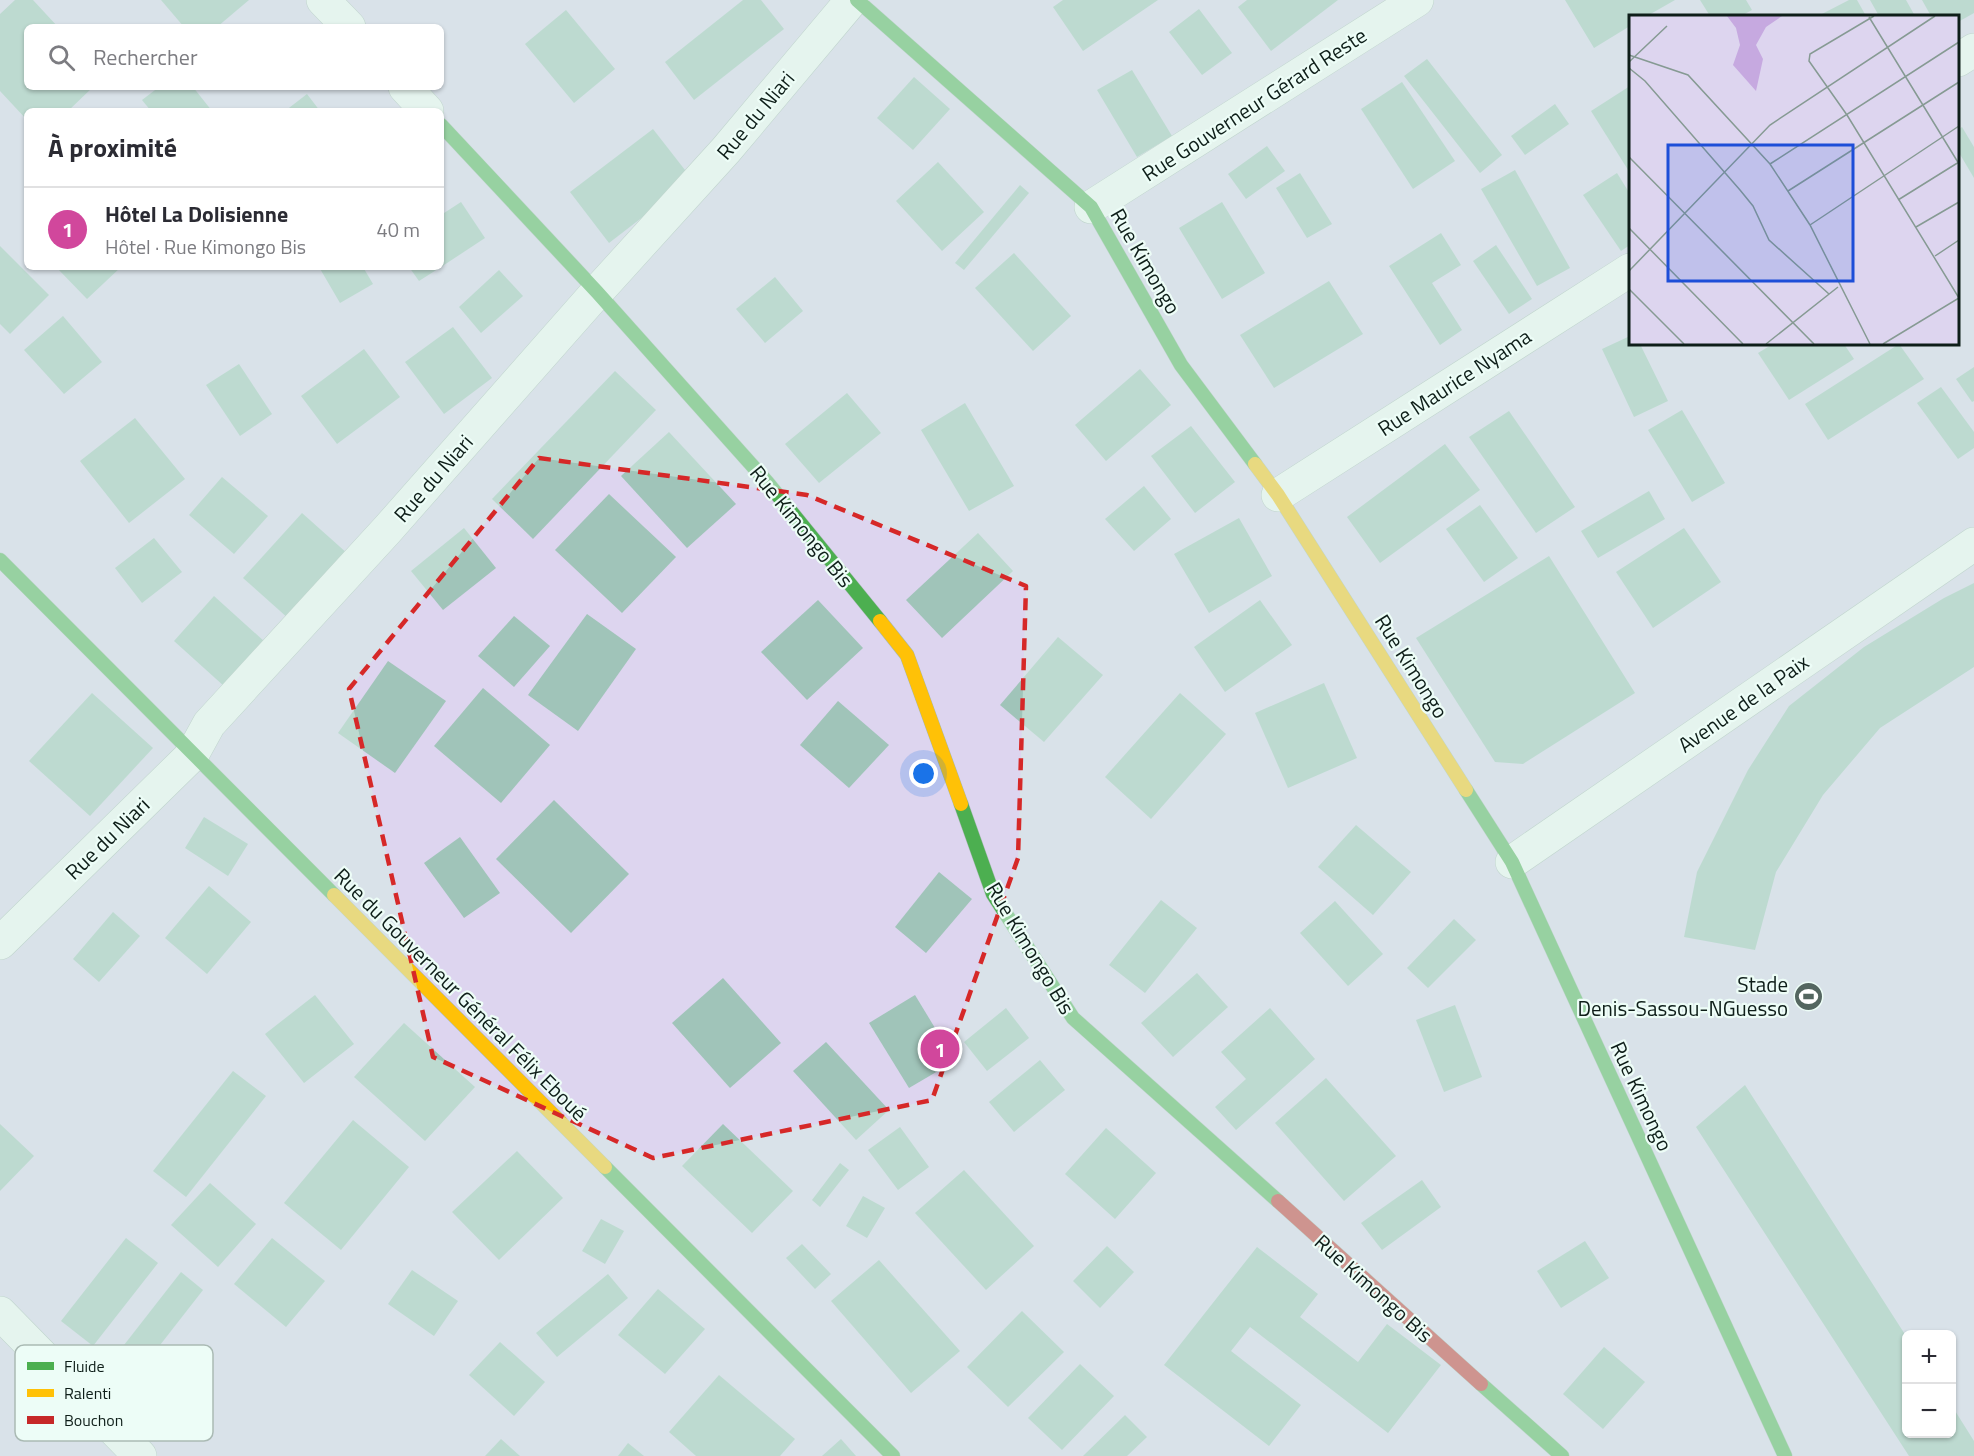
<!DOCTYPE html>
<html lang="fr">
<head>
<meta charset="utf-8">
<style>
  body { margin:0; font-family:"Titillium Web",sans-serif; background:#f7f7f7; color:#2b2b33 }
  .controls { position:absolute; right:18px; bottom:18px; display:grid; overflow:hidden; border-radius:9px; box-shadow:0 2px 4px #0004 }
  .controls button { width:54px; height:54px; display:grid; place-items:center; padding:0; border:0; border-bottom:2px solid #e1e1e2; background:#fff; color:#2b2b33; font:30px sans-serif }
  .you { position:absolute; left:924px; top:774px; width:21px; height:21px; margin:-15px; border:4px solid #fff; border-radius:50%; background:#1a73e8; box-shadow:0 0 0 9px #1a73e833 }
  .badge { display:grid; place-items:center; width:39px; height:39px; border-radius:50%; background:#1a73e8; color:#fff; font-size:20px; font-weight:700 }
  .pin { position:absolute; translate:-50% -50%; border:3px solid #fff; box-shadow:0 2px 6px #0006 }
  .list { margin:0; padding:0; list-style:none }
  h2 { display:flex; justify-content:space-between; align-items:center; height:78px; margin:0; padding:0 24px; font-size:26px }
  h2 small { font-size:20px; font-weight:400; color:#7c7c81 }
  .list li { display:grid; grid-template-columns:39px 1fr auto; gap:18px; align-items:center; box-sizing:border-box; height:84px; padding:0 24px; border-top:2px solid #e1e1e2 }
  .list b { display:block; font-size:22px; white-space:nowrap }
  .list p { margin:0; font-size:20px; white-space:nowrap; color:#7c7c81 }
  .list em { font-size:20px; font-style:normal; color:#7c7c81 }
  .icon { flex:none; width:33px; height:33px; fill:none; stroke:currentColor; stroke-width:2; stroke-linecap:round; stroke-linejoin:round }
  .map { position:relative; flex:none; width:1974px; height:1456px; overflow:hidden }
  .search { position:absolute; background:#fff; box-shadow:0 2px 4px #0004; left:24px; top:24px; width:420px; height:66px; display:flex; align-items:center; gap:15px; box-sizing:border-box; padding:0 21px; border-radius:9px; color:#7c7c81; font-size:22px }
  .panel { position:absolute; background:#fff; box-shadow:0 2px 4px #0004; left:24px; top:108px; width:420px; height:162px; border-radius:9px }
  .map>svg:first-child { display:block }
  .green { fill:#ddd5ef; fill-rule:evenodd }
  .building { fill:#a0c4b9 }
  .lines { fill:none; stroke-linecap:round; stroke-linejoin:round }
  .street-casing { stroke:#a6b8b1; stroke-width:34 }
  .fast-casing { stroke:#a6b8b1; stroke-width:15 }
  .slow-casing { stroke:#a6b8b1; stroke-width:15 }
  .jam-casing { stroke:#a6b8b1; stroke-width:15 }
  .street { stroke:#f9fcfb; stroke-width:33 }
  .fast { stroke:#4caf50; stroke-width:14 }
  .slow { stroke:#ffc107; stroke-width:14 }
  .jam { stroke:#c62828; stroke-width:14 }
  .marked { fill:none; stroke:#d62828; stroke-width:4.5; stroke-dasharray:12 8; stroke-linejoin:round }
  .labels { text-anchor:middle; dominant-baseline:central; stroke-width:4.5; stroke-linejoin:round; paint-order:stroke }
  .street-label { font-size:21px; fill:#0e1e19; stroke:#edfdf7 }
  .poi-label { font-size:21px; fill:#0e1e19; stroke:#edfdf7; text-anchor:end }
  .inset-road { fill:none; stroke:#869a93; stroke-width:1.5 }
  .view { fill:#1d4ed8; fill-opacity:0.15; stroke:#1d4ed8; stroke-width:3 }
  .inset-edge { fill:none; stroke:#0e1e19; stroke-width:3 }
  .key { fill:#edfdf7; stroke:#aabab4; stroke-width:1.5 }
  .key-label { font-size:16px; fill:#0e1e19 }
</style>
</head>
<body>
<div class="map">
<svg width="1974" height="1456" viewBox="0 0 1974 1456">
  <rect width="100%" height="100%" fill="#d6ede4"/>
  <!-- green -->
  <path class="green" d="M0,0H1974V1456H0ZM1630,16H1958V344H1630ZM27,27H441V87H27ZM27,111H441V267H27ZM1906,1334H1952V1434H1906Z"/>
  <!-- building -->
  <g class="building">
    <path d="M15,0H33L58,27H27V87H93L68,111H27V120L0,91V14Z"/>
    <path d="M161,0H249L217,27H184Z"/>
    <path d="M743,0H761L784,29L694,100L665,62Z"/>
    <path d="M1063,0H1158L1083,51L1053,7Z"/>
    <path d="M1247,0H1338L1271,51L1238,7Z"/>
    <path d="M1565,0H1675L1647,16H1630V26L1594,48Z"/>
    <path d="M1700,0H1746L1752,10L1741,16H1710Z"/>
    <path d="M1849,0H1857L1866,16H1818Z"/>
    <path d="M1870,0H1906L1915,16H1879Z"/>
    <path d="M1922,0H1974V13L1958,22V16H1931Z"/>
    <path d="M1199,9L1232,53L1202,75L1169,32Z"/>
    <path d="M566,10L615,69L574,103L525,44Z"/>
    <path d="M1427,59L1502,155L1480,173L1404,76Z"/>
    <path d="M1132,70L1172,136L1137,157L1097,90Z"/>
    <path d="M914,77L950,109L913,150L877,118Z"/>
    <path d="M1402,82L1455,161L1413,189L1361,109Z"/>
    <path d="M1630,86V173L1591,111Z"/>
    <path d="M159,87H193L212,111H151L142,100Z"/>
    <path d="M307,94L320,111H285Z"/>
    <path d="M1555,104L1569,124L1525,155L1511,136Z"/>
    <path d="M1962,127L1974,147V178L1958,151V130Z"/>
    <path d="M653,129L692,179L609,243L570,192Z"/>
    <path d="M1267,146L1285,171L1246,199L1228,174Z"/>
    <path d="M938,162L984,212L942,251L896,201Z"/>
    <path d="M1515,170L1570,268L1537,286L1481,189Z"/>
    <path d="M1300,173L1332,224L1307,238L1276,188Z"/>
    <path d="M1617,173L1630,194V245L1621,251L1583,195Z"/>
    <path d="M1020,185L1029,193L964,270L955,263Z"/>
    <path d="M461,202L485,238L441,267V215Z"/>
    <path d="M1222,202L1265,273L1222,299L1179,228Z"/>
    <path d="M1441,233L1461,265L1432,283L1462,330L1440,345L1389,266Z"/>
    <path d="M1496,245L1532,299L1509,314L1473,261Z"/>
    <path d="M0,246L49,295L10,334L0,324Z"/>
    <path d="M1014,253L1071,316L1033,351L975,288Z"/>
    <path d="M56,267H121L87,299Z"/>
    <path d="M319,267H363L373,284L340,303Z"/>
    <path d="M409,267H441L419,281Z"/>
    <path d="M499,270L523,296L481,333L459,307Z"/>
    <path d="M775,277L803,311L765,343L736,309Z"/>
    <path d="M1329,281L1363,334L1274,388L1240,335Z"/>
    <path d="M63,316L102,362L64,394L24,350Z"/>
    <path d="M453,327L492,378L444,414L405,362Z"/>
    <path d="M1630,336V344H1640L1668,401L1634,417L1602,349Z"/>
    <path d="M1773,344H1844L1854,359L1789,400L1758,353Z"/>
    <path d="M1899,344L1924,379L1828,440L1805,404Z"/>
    <path d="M364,349L400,397L337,444L301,396Z"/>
    <path d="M239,364L272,414L240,436L206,385Z"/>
    <path d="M1974,367V401L1972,402L1956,379Z"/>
    <path d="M1140,369L1171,405L1106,461L1075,425Z"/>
    <path d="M615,371L656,410L533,539L492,499Z"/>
    <path d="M1941,387L1974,432V448L1958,459L1917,403Z"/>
    <path d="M847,393L881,433L819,483L785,444Z"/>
    <path d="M965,403L1014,486L969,511L921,430Z"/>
    <path d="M1682,410L1725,483L1692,502L1648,430Z"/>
    <path d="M1509,411L1575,507L1536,533L1469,437Z"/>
    <path d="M135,418L185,479L129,523L80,461Z"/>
    <path d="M1191,426L1235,482L1195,513L1151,456Z"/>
    <path d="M669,432L736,504L687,548L621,476Z"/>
    <path d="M1445,444L1480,490L1380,563L1347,517Z"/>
    <path d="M222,477L268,516L234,554L189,515Z"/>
    <path d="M1144,486L1171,519L1134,551L1105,519Z"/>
    <path d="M1649,491L1665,519L1598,558L1581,531Z"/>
    <path d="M609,494L676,557L622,613L555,550Z"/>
    <path d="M1480,505L1518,558L1484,582L1446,529Z"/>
    <path d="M302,513L348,554L289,619L243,578Z"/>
    <path d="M1239,518L1272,576L1209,613L1174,554Z"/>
    <path d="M464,528L496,568L443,610L411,571Z"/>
    <path d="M1684,528L1721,582L1653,628L1616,572Z"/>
    <path d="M978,533L1013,571L942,638L906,600Z"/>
    <path d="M154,538L182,572L142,603L115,568Z"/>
    <path d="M1549,556L1635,693L1523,764L1495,762L1416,638Z"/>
    <path d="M1974,583V667L1880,728L1823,795L1776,872L1755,950L1684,937L1697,872L1748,770L1789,706L1864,647L1944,598Z"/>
    <path d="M214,596L265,642L225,687L174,641Z"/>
    <path d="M818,600L863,648L807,700L761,652Z"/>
    <path d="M1260,600L1292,645L1225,692L1194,647Z"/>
    <path d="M587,614L636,649L578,731L528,695Z"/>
    <path d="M514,616L550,646L514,687L478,656Z"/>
    <path d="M1058,637L1103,675L1044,742L1000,705Z"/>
    <path d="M388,661L446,701L395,773L338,733Z"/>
    <path d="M1324,683L1357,758L1288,788L1255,713Z"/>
    <path d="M483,688L550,745L501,803L434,746Z"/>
    <path d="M92,693L153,748L90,816L29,761Z"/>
    <path d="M1180,693L1226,734L1151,819L1105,777Z"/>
    <path d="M838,701L889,745L849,788L800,745Z"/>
    <path d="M554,800L629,874L571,933L496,859Z"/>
    <path d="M204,817L248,844L228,876L185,848Z"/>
    <path d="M1356,825L1411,872L1373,915L1318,867Z"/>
    <path d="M460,837L500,893L464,918L424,863Z"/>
    <path d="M939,872L972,899L926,953L895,927Z"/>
    <path d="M209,886L251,922L207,974L165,938Z"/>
    <path d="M1161,900L1197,928L1145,993L1109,965Z"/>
    <path d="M1335,901L1383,954L1348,986L1300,933Z"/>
    <path d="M113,912L140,936L99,982L73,959Z"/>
    <path d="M1454,919L1476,940L1428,988L1407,968Z"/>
    <path d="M1197,973L1228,1007L1173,1057L1141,1023Z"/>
    <path d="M723,978L781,1043L730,1088L672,1023Z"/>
    <path d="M315,995L354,1044L304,1083L265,1034Z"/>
    <path d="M915,995L955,1061L909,1088L869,1023Z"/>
    <path d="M1455,1005L1482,1077L1444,1092L1416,1020Z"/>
    <path d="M1006,1008L1029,1038L987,1071L964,1042Z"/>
    <path d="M1270,1008L1315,1059L1236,1130L1215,1107L1246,1079L1221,1052Z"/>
    <path d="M404,1023L475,1087L425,1141L354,1077Z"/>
    <path d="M826,1042L889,1110L856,1140L793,1071Z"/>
    <path d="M1040,1060L1065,1090L1014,1132L989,1102Z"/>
    <path d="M233,1071L266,1096L186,1197L153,1171Z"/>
    <path d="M1326,1078L1396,1156L1344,1201L1275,1123Z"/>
    <path d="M1745,1085L1906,1336V1434H1952V1406L1974,1441V1456H1909L1696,1127Z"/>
    <path d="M353,1120L409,1167L341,1250L284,1203Z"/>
    <path d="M0,1124L34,1156L0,1191Z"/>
    <path d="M723,1124L793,1191L752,1233L682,1166Z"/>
    <path d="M900,1127L929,1167L898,1190L868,1150Z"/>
    <path d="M1106,1128L1156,1173L1115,1219L1065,1174Z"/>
    <path d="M517,1151L563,1198L499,1260L452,1212Z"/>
    <path d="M840,1163L849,1170L820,1207L812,1200Z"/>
    <path d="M964,1170L1034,1246L986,1290L915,1213Z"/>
    <path d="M1422,1180L1441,1207L1382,1250L1361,1223Z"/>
    <path d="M210,1183L256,1224L218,1267L171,1225Z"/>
    <path d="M863,1196L885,1208L867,1238L846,1226Z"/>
    <path d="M601,1219L624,1231L605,1264L582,1251Z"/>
    <path d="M126,1238L158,1263L93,1346L61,1321Z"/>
    <path d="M272,1238L325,1281L286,1327L234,1284Z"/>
    <path d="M1585,1241L1609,1278L1561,1308L1537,1271Z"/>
    <path d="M802,1244L831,1274L815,1289L786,1258Z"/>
    <path d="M1107,1246L1134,1272L1100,1308L1073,1281Z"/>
    <path d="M1257,1247L1318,1294L1300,1317L1358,1362L1387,1324L1441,1365L1388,1433L1250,1327L1231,1351L1301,1405L1269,1446L1164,1365Z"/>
    <path d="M879,1260L960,1351L911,1393L831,1301Z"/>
    <path d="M412,1270L458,1301L434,1336L388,1304Z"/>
    <path d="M181,1272L203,1290L139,1372L117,1354Z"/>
    <path d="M608,1274L628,1298L557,1357L536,1333Z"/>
    <path d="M658,1289L705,1329L665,1374L618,1335Z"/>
    <path d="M1022,1311L1064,1352L1008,1407L967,1367Z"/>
    <path d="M500,1342L545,1382L514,1416L469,1375Z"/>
    <path d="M1604,1347L1645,1382L1603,1429L1563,1394Z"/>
    <path d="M1080,1364L1114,1396L1062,1450L1028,1418Z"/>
    <path d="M719,1375L795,1439L780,1456H696L669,1432Z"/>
    <path d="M1125,1415L1147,1437L1127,1456H1083Z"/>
    <path d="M501,1439L520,1456H485Z"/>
    <path d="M841,1439L856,1456H822Z"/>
    <path d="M628,1443L644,1456H618Z"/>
  </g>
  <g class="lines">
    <defs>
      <g id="street">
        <path d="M323,0L349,27"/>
        <path d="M1958,60L1974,50"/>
        <path d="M405,87L427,111"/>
        <path d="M1091,207L1417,0"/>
        <path d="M1278,495L1630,270"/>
        <path d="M1512,862L1974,544"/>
        <path d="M0,943L192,755L209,724L387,530L597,292L726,150L852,0"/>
        <path d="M0,1313L140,1456"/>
      </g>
      <g id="fast">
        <path d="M857,0L1091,207L1181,365L1255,464"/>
        <path d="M441,125L597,292L767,482L880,621"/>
        <path d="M0,560L334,895"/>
        <path d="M1466,790L1512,862L1785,1456"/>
        <path d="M961,804L993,894L1073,1018L1278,1201"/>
        <path d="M605,1167L893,1456"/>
        <path d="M1481,1384L1562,1456"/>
      </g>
      <g id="slow">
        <path d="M1255,464L1278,495L1466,790"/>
        <path d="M880,621L907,655L961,804"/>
        <path d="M334,895L605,1167"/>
      </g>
      <path id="jam" d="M1278,1201L1481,1384"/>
    </defs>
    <!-- street casing -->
    <use href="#street" class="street-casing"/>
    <!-- fast casing -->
    <use href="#fast" class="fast-casing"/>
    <!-- slow casing -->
    <use href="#slow" class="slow-casing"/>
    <!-- jam casing -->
    <use href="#jam" class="jam-casing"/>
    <!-- street -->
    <use href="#street" class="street"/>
    <!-- fast -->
    <use href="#fast" class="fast"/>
    <!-- slow -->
    <use href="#slow" class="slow"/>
    <!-- jam -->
    <use href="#jam" class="jam"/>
  </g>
  <!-- marked area -->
  <path d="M0 0H1974V1456H0ZM539,458L807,495L1026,586L1018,858L932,1100L653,1158L433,1057L349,689Z" fill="#d6ede4" fill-opacity=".55" fill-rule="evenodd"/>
  <path class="marked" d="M539,458L807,495L1026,586L1018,858L932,1100L653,1158L433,1057L349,689Z"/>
  <!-- icons -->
  <defs>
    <symbol id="stadium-disc" viewBox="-11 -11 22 22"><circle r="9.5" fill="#546660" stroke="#edfdf7"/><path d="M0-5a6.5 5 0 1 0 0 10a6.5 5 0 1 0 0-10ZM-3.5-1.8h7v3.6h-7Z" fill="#fff"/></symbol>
  </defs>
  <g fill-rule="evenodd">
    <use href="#stadium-disc" x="1792" y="980" width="33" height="33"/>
  </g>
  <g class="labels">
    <!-- street labels -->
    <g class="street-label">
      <text transform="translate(1254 104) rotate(-33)">Rue Gouverneur Gérard Reste</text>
      <text transform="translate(755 115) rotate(-50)">Rue du Niari</text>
      <text transform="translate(1146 261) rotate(60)">Rue Kimongo</text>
      <text transform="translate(1454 382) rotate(-33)">Rue Maurice Nyama</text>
      <text transform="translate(433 478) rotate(-49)">Rue du Niari</text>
      <text transform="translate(802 526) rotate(51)">Rue Kimongo Bis</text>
      <text transform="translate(1412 666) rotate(58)">Rue Kimongo</text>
      <text transform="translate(1743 703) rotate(-35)">Avenue de la Paix</text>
      <text transform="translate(107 838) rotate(-44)">Rue du Niari</text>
      <text transform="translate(1031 948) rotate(59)">Rue Kimongo Bis</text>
      <text transform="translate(461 994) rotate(45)">Rue du Gouverneur Général Félix Eboué</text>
      <text transform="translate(1642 1096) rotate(65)">Rue Kimongo</text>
      <text transform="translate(1374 1288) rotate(42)">Rue Kimongo Bis</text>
    </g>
    <!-- poi labels -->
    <g class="poi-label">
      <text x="1788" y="984">Stade<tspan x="1788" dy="24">Denis-Sassou-NGuesso</tspan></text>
    </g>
  </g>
  <!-- overview -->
  <g transform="translate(1629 15)">
    <rect width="330" height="330" fill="#d6ede4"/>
    <path d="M0,1H330V329H0Z" fill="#ddd5ef"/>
    <path d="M98,1H153L137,12L127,30L134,44L127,76L104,50L111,30L107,13Z" fill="#c6a9e0"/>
    <path class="inset-road" d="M245,1L181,39L180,46L218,100L330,283L254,329M240,2L330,149M0,40L59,60L141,149L181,210L241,329M0,47L38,11M0,53L16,66L111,175L124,191L140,225L200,279M0,142L185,329M141,149L330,27M159,176L330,67M269,185L330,147M181,210L330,111M287,212L330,187M0,213L114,329M306,241L330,225M0,256L141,110L306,1M0,274L55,329M137,329L209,272"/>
    <path class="view" d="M39,130H224V266H39Z"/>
    <rect width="330" height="330" class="inset-edge"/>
  </g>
  <!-- legend -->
  <rect x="15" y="1345" width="198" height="96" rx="9" class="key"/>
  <rect x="27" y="1362" width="27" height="8" fill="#4caf50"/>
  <rect x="27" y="1389" width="27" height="8" fill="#ffc107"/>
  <rect x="27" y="1416" width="27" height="8" fill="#c62828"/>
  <g class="key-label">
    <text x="64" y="1372">Fluide</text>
    <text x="64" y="1399">Ralenti</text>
    <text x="64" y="1426">Bouchon</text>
  </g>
</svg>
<div class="controls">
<button>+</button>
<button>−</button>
</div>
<div class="you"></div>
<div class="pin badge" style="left:940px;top:1049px;background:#d1479c">1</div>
<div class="search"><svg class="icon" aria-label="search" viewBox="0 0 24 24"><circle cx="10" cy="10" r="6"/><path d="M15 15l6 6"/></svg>Rechercher</div>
<section class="panel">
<h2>À proximité<small></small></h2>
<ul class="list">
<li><span class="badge" style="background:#d1479c">1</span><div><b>Hôtel La Dolisienne</b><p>Hôtel · Rue Kimongo Bis</p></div><em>40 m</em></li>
</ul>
</section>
</div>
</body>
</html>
